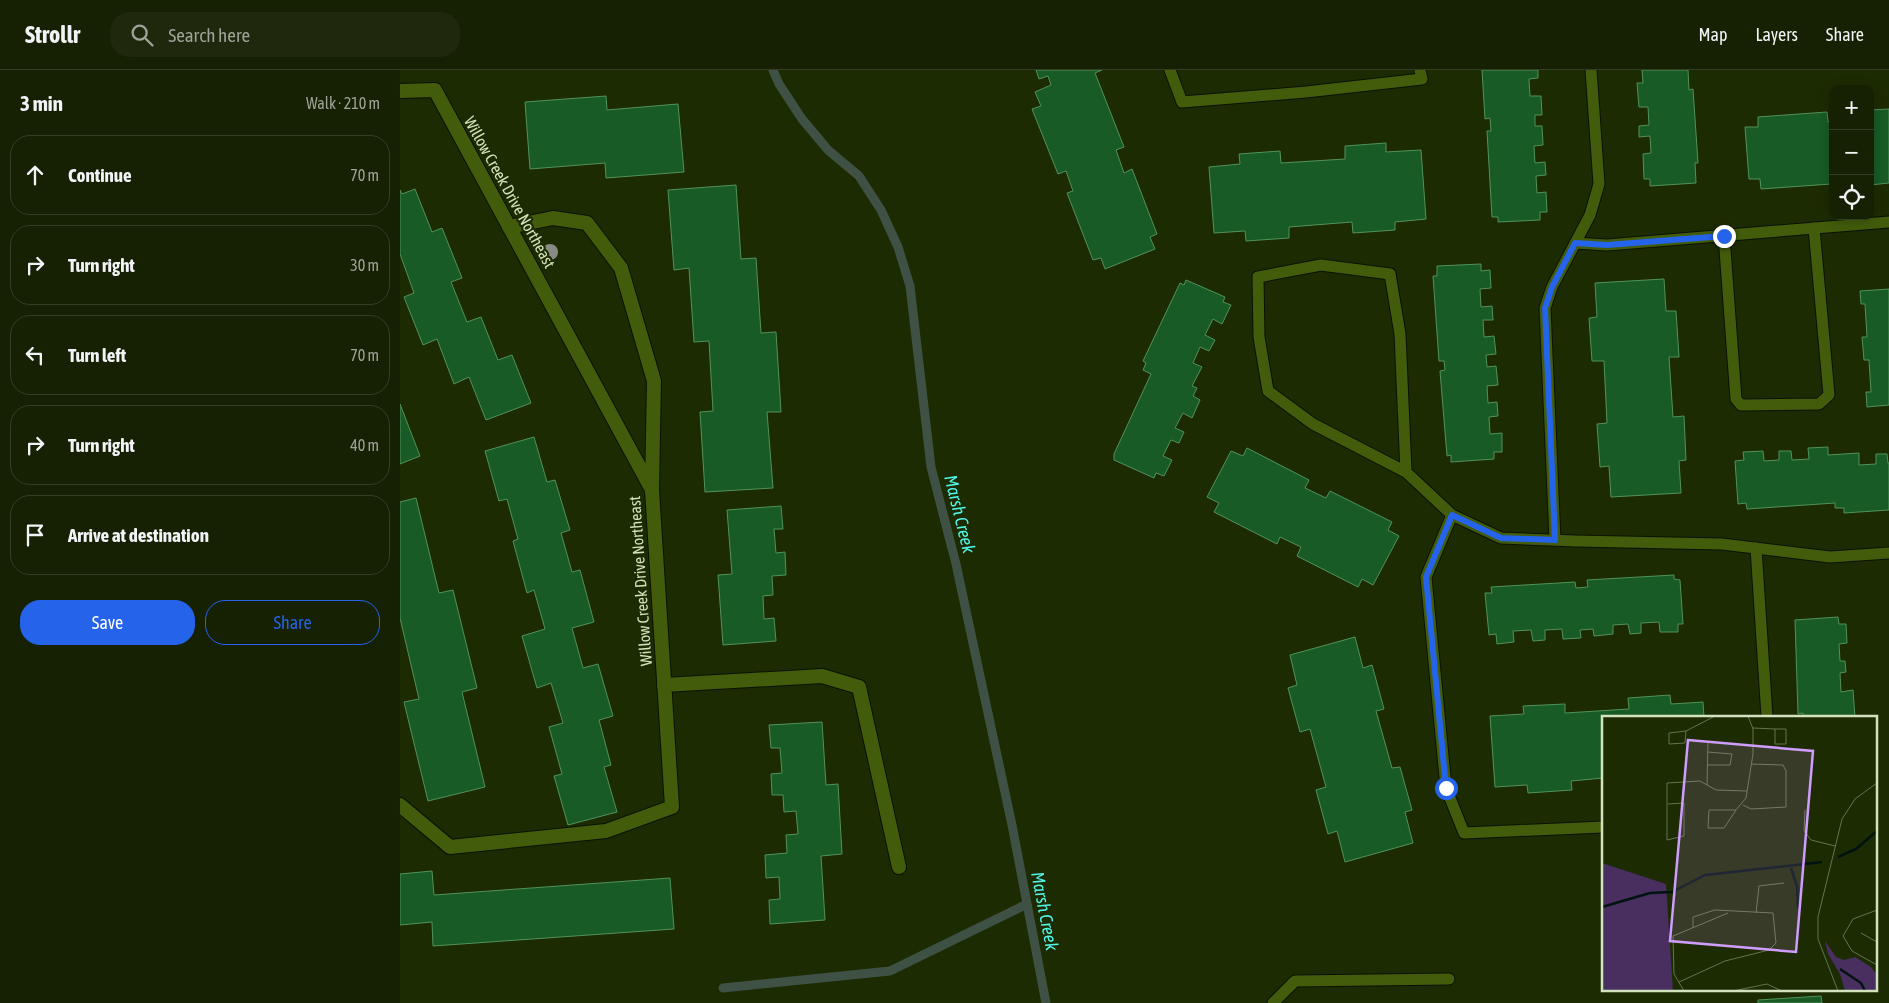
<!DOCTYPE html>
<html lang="en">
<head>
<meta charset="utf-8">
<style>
  body { margin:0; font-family:"Asap Condensed",sans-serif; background:#1f280c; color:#f1f3f6 }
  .controls { position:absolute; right:15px; top:15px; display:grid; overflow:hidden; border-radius:10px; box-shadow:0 2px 12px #0003 }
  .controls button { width:45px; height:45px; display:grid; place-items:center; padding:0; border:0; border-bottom:1px solid #353e24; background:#162002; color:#f1f3f6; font:25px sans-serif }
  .stop { position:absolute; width:15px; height:15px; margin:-11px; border:4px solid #2563eb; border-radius:50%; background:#fff }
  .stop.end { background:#2563eb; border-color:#fff; box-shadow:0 1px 5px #0008 }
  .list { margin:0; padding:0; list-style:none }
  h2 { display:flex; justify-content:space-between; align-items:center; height:65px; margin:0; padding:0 20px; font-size:21px }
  h2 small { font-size:16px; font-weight:400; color:#9ea399 }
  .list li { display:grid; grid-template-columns:32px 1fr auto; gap:15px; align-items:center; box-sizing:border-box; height:80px; margin:0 10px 10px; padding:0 10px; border:1px solid #353e24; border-radius:20px }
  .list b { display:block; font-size:19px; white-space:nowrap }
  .list em { font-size:16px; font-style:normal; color:#9ea399 }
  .actions { display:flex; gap:10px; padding:15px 20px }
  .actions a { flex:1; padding:11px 0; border:1px solid #2563eb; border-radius:20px; text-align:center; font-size:18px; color:#2563eb }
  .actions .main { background:#2563eb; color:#fff }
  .icon { flex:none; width:28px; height:28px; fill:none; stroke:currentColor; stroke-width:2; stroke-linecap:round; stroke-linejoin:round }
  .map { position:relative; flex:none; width:1489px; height:933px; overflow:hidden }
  header { display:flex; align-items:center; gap:30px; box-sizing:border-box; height:70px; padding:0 25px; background:#162002; border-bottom:1px solid #353e24 }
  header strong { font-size:24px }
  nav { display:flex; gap:28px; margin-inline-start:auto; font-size:18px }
  .search { width:350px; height:45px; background:#1f280c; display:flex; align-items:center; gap:12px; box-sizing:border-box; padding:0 18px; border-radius:20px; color:#9ea399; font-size:19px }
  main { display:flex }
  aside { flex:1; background:#162002 }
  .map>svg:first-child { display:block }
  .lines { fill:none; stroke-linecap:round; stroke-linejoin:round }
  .stream { stroke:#3f5144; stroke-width:9 }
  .building { fill:#195b26; stroke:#52925a }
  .service-casing { stroke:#0a1200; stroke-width:13 }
  .minor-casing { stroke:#0a1200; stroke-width:16 }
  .service { stroke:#425c0b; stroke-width:11 }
  .minor { stroke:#425c0b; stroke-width:14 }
  .tree { fill:#898a85 }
  .route { stroke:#2563eb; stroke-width:6 }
  .labels { text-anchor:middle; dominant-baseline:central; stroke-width:4.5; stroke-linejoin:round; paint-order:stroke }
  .street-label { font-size:16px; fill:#d1e2bc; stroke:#1d2b03 }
  .water-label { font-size:18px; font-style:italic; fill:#52f6e9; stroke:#1d2b03 }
  .inset-river { fill:none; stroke:#011311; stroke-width:2.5 }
  .inset-road { fill:none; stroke:#65744d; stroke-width:1 }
  .view { fill:#cf9dff; fill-opacity:0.15; stroke:#cf9dff; stroke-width:2.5 }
  .inset-edge { fill:none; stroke:#d1e2bc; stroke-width:2.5 }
</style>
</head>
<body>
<header>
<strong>Strollr</strong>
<div class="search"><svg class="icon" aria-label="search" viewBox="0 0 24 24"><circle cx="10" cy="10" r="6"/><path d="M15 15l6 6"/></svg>Search here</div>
<nav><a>Map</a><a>Layers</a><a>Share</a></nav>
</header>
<main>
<aside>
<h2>3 min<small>Walk · 210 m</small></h2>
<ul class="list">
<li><svg class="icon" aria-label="ahead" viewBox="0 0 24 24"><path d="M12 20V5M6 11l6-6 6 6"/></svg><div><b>Continue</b></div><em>70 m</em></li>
<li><svg class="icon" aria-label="right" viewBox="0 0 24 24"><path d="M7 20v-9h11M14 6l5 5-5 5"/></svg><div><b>Turn right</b></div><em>30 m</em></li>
<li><svg class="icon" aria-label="left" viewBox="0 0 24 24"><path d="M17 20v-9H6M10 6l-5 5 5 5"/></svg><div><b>Turn left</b></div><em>70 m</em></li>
<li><svg class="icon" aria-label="right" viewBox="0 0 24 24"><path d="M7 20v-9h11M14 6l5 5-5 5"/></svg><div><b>Turn right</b></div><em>40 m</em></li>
<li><svg class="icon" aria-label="arrive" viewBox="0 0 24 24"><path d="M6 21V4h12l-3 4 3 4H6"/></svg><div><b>Arrive at destination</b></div></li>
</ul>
<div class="actions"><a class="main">Save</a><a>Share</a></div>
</aside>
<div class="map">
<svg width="1489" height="933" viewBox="0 0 1489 933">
  <rect width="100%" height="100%" fill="#1d2b03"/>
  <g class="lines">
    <!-- stream -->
    <g class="stream">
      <path d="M373,0L379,14L402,49L428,80L459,106L481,140L498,177L510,216L531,397L556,494L612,755L646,933"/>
      <path d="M323,918L490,901L627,834"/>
    </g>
  </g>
  <!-- building -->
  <g class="building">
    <path d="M636,0H702L695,3L724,77L716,80L724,103L732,99L757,164L750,167L755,179L705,199L701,188L693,190L667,123L673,121L666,101L658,104L632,39L641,36L635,22L651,15L648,6L639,9Z"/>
    <path d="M1082,0H1138V8L1129,9L1130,26H1141L1142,45H1135V56H1142L1143,75L1134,76L1135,93L1145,92L1146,105L1136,106L1137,123L1146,122L1147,142H1140V150L1098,152V147H1092L1087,61H1091L1090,48L1085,49Z"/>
    <path d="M1242,0H1288L1289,20L1293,19L1298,93H1295L1296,113L1250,116V109H1244L1243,84L1251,83L1250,66L1239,67V56L1249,55L1248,37H1239L1237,13H1243Z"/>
    <path d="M206,26L207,40L278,34L284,102L206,108L205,93L130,99L125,32Z"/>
    <path d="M1489,39V113L1470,115V40Z"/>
    <path d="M1427,42L1428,52L1433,51V105L1430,106L1431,114L1361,119L1360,109H1349L1345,57H1358V47Z"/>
    <path d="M986,73V82L1021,80L1026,149L995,152V160L953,163L952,152L889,157V168L846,171L845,161L814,163L809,97L840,94L839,84L880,81L881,93L945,89V76Z"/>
    <path d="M336,115L341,189L356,188L361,263L376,262L381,342H367L373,418L305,422L300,342L313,341L309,271L294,272L289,198L274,200L268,120Z"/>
    <path d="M15,119L32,162L42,158L62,208L51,212L67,252L81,247L98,290L112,285L131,333L86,350L69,307L54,314L37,269L23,275L4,227L14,223L0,184V120L2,124Z"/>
    <path d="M1081,194V201L1090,200L1091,218L1080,219L1081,237L1092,236L1093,250H1083L1084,267L1094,266L1096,284L1086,285L1087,297L1096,296L1098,315L1087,316L1088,333L1097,332L1098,346L1089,347L1090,364L1102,363V382H1094V389L1051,392V385L1047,386L1040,301L1045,300L1044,291H1039L1033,206H1037V196Z"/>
    <path d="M1264,209L1266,241H1276L1279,287H1269L1273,347L1284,346L1286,390L1279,391L1281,423L1211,427L1209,396L1200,397L1197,354L1207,353L1204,291H1192L1189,248L1197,247L1195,213Z"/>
    <path d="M786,210L825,227L823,232L831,235L822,254L813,249L805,265L815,270L809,281L800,277L793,293L802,297L792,316L797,318L793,326L800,330L792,348L783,343L775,358L784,362L779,373L771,370L763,386L772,390L764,406L756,403L754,408L714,390V384L751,304L743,300L746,293L743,291L780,213L784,215Z"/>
    <path d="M1489,219V335L1467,337L1466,322H1471L1469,290H1464L1462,267H1467L1465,234H1461L1460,221Z"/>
    <path d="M0,334L20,386L0,394Z"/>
    <path d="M134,367L147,412L155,410L170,460L161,463L172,502L180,500L194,552L172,558L183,598L198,594L213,646L199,650L211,695L204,697L217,742L168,755L154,706L162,704L149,657L163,653L151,613L137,618L122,566L145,559L134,520L127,523L113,471L118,469L107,429L99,431L85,381Z"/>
    <path d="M1428,377V385L1459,383V395L1476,394V384H1487L1488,393H1489V440L1444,443V438H1435V433L1347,439L1346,433L1338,434L1335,391L1344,390L1343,382L1363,381L1364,391L1379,390V381H1391L1392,390L1409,389L1408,378Z"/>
    <path d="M847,378L909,410L905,418L926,428L930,421L992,452L988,460L999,466L973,515L962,509L958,517L897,486L901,477L880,467L877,474L814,442L819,433L807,427L831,381L843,386Z"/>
    <path d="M16,428L39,523L53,520L77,618L62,622L85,717L28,731L4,632L19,629L0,548V432Z"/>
    <path d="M381,436L383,459H374L376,483L385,482L386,505L372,506L373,525L363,526L364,549L374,548L376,571L323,575L318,505L332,504L327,440Z"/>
    <path d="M1274,505V509L1280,510L1283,554H1278V562H1260L1259,552L1241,553V563L1230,564L1228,554L1213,555V564L1194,566L1193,559L1180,560L1181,568L1163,569L1162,559L1145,560V570L1133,571L1131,560L1113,561L1114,572L1097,574L1096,564L1089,565L1085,523H1092L1091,517L1175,512L1176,518L1188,517L1187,510Z"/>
    <path d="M1438,547L1439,554H1446L1447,573L1439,574L1440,591H1445L1446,602L1440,603L1441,622L1453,620L1455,647H1403V643L1398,644L1395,550Z"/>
    <path d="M955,567L963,598L972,595L984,639L976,641L992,698L1000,697L1012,740L1005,742L1013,773L945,792L937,761L928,764L916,720L926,717L910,659L900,662L888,618L897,615L890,585Z"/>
    <path d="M1270,625L1271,634L1303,632L1304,647H1203V708L1171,711L1172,720L1128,723L1127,715L1095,717L1090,646L1124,644L1123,636L1165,634V643L1229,639L1228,628Z"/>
    <path d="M422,652L426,715L438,714L442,784L421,786L425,850L370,854L369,830L380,829L379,807L366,808L365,785L387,783L386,765L398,764L396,741L384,742L383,725H372L371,704L382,703L380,678H371L369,655Z"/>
    <path d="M32,801L34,825L270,808L274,859L33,876L32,852L0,855V804Z"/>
    <path d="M1421,926L1422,933H1358V930Z"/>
  </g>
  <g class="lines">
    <defs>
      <g id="service">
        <path d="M770,0L782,32L906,22L1022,9L1020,0"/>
        <path d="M1324,166L1336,329L1341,335L1419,334L1429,325L1414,158"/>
        <path d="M1175,173L1207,175L1489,152"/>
        <path d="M1006,402L913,354L868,321L859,267L858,207L921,195L990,204L1000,264L1006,402L1052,445L1101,468L1175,471L1322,474L1430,487L1489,483"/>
        <path d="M1052,445L1026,507L1046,718L1064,763L1203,757"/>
        <path d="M1155,470L1145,238L1152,217L1190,145L1199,114L1191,0"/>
        <path d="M1356,478L1367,647"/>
        <path d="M873,933L895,911L1049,909"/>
      </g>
      <g id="minor">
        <path d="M0,21L35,20L252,420"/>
        <path d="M264,615L422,606L459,617L499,797"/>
        <path d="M0,735L50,777L206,761L272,737L252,420L254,311L221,198L187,153L153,148L109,157"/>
      </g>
    </defs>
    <!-- service casing -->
    <use href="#service" class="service-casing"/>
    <!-- minor casing -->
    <use href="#minor" class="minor-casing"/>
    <!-- service -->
    <use href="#service" class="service"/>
    <!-- minor -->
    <use href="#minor" class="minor"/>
  </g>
  <!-- trees -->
  <circle class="tree" cx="150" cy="182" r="8"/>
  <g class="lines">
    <!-- route -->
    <path class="route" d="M1046,718L1026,507L1052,445L1101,468L1155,470L1145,238L1152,217L1175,173L1207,175L1324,166"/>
  </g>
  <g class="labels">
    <!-- street labels -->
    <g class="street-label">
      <text transform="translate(110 122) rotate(61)">Willow Creek Drive Northeast</text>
      <text transform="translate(240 511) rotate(-94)">Willow Creek Drive Northeast</text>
    </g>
    <!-- water labels -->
    <g class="water-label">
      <text transform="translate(560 444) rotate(76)">Marsh Creek</text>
      <text transform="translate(645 841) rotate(79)">Marsh Creek</text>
    </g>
  </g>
  <!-- overview -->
  <g transform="translate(1202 646)">
    <rect width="275" height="275" fill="#1d2b03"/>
    <path d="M0,147L64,168L71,275H0ZM223,225L234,241L242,244L253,241L269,251L275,259V275H243L238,258L226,238Z" fill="#482f5f"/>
    <path class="inset-river" d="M236,141L254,133L275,115M189,152L195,170L196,192M0,191L48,177L70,176L103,159L220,146M238,253L259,267L263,275"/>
    <path class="inset-road" d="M151,12L173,13H184V28H173V13M84,15L83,27L67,28V17L84,15L113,0M106,49H128L130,38L106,36M105,69L106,25M66,88L82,87V120L65,124V67L98,65L114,74L145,75M141,89L149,93L184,91V55L181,49L149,48M134,94L122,112H106L107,94H134L144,82L151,38V13L146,0M203,94L202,115L209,124L233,130M275,194L251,203L241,220L250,235L275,249M154,197L157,170L182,167M259,217L275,226M77,266L123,245L167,234L174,227L171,197L113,194L91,201V212M82,275L72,258L71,220L126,197M131,275L165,268L180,275M236,275L216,223V201L240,103L253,83L275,67"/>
    <path class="view" d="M86,24L211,35L194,236L68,225Z"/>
    <rect width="275" height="275" class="inset-edge"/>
  </g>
</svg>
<div class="controls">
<button>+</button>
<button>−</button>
<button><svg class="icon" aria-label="locate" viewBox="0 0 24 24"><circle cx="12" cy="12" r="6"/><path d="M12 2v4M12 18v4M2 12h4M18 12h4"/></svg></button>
</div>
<div class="stop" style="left:1046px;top:718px"></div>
<div class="stop end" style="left:1324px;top:166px"></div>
</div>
</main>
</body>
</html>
